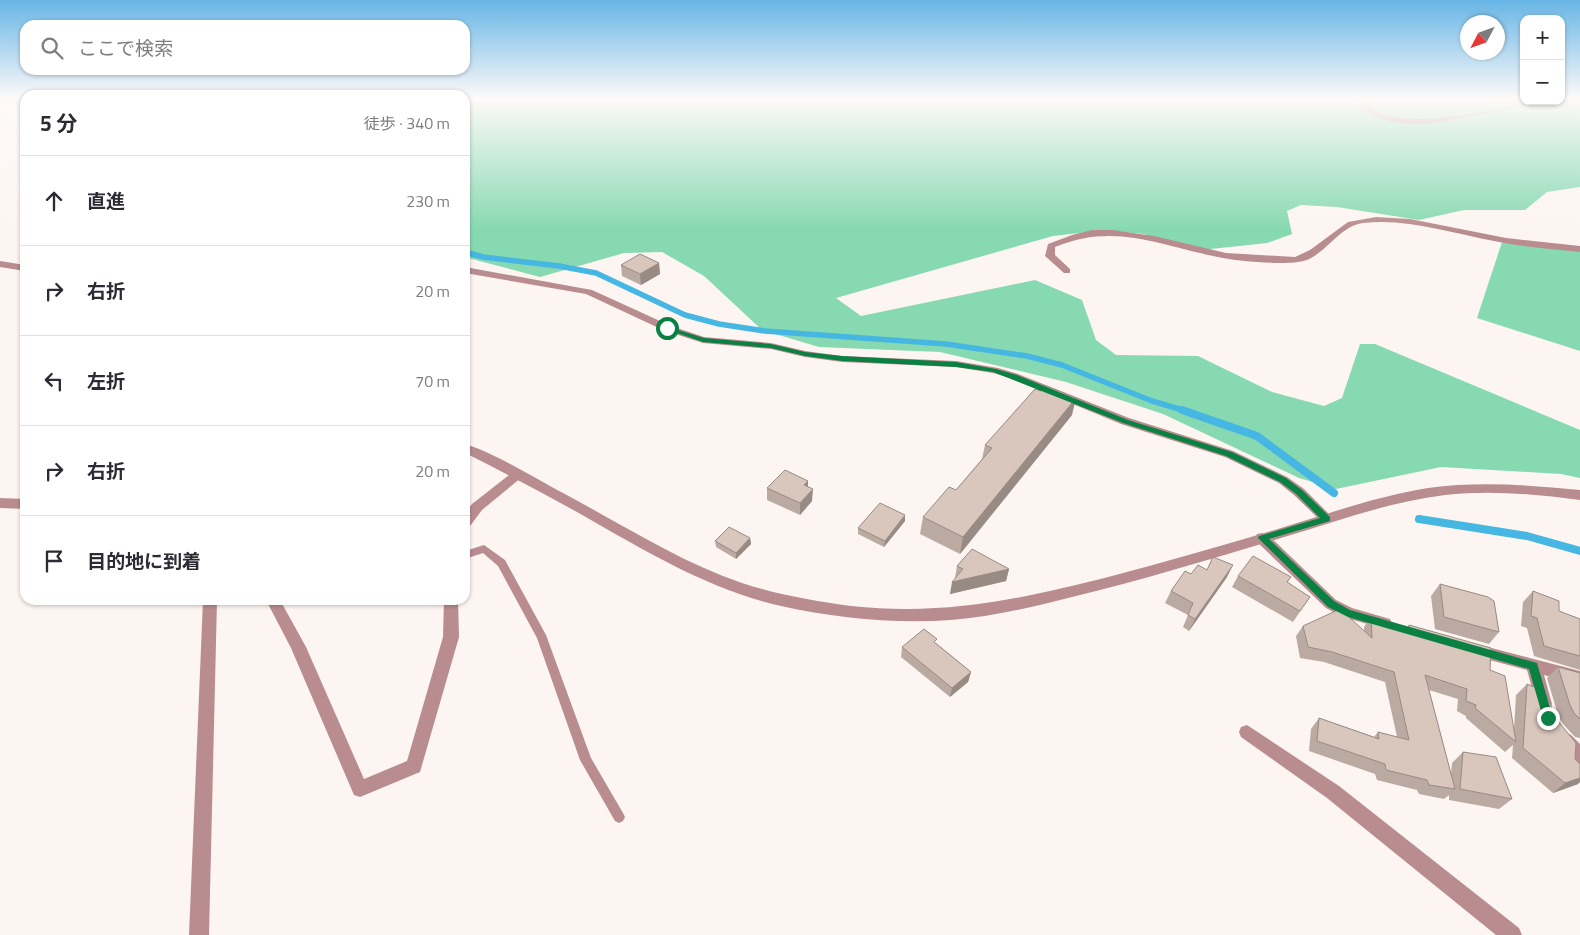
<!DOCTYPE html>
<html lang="ja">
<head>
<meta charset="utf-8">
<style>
  body { margin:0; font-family:"Titillium Web","Noto Sans JP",sans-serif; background:#f2f2f3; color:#2b2b33 }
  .controls { position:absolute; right:15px; top:15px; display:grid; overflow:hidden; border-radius:10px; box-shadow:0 1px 4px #0004 }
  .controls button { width:45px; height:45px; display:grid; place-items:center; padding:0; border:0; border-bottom:1px solid #e1e1e2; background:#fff; color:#2b2b33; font:25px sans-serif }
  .compass { position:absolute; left:1460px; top:15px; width:45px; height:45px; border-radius:50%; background:#fff; box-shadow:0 1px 4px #0004; rotate:229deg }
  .stop { position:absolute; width:15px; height:15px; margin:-11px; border:4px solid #0b8043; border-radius:50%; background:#fff }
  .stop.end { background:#0b8043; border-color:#fff; box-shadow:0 1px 5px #0008 }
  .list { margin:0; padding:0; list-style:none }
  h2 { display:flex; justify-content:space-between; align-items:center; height:65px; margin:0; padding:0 20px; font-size:21px }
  h2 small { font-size:16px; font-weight:400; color:#7c7c81 }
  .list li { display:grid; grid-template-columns:32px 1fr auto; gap:15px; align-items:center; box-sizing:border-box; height:90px; padding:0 20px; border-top:1px solid #e1e1e2 }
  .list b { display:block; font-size:19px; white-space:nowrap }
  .list em { font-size:16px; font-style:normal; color:#7c7c81 }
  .icon { flex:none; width:28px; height:28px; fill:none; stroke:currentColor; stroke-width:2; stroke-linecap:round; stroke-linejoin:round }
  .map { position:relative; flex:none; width:1580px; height:935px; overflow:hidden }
  .search { position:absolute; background:#fff; box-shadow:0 1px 4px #0004; left:20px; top:20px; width:450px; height:55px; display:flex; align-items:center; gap:12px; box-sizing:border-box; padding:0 18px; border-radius:15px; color:#7c7c81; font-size:19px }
  .panel { position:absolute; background:#fff; box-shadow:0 1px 4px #0004; left:20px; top:90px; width:450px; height:515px; border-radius:15px }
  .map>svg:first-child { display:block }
  .green { fill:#87d9b1 }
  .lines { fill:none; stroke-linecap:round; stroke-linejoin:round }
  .stream-far2 { stroke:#45b7e2; stroke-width:4.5 }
  .stream-far1 { stroke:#45b7e2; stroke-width:5.5 }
  .stream { stroke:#45b7e2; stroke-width:8 }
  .service { fill:#b98d90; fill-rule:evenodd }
  .minor { fill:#b98d90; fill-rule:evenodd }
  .tertiary { fill:#b98d90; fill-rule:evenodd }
  .wall { fill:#bbaaa2 }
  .shaded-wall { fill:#988b84 }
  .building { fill:#d9c6bc; stroke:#988b84 }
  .route { fill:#0b8043 }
</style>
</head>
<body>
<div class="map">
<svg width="1580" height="935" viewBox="0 0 1580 935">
  <rect width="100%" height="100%" fill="#fdf5f1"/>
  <!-- green -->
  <g class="green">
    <path d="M465,99H1524V101H1561V99H1580V187L1547,192L1525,210H1464L1419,220L1337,207L1301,205L1287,211L1292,234L1267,243L1192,251L1144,234L1106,230L1053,236L836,298L861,316L1035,280L1082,300L1096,340L1116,355L1198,356L1272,392L1324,406L1342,398L1360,344H1375L1580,430V478L1561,474L1441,467L1336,489L1299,478L1163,414L1066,382L940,352L819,347L762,330L704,276L662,252L624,253L540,277L468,258L465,256Z"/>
    <path d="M1502,242L1580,247V351L1477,318Z"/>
  </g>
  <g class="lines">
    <!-- stream-far2 -->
    <path class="stream-far2" d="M19,99L25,101"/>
    <!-- stream-far1 -->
    <path class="stream-far1" d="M465,252L483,257L559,266L596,273L685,315L719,324L765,331L946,344L1027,356L1062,365L1152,401L1186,411"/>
    <!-- stream -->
    <g class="stream">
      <path d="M1182,410L1257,436L1334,493"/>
      <path d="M1419,519L1527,536L1580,551"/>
    </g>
    <!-- service -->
    <path class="service" d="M484,545L505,560L546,635L591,758L623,813L625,817L623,821L619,823L615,821L580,760L537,638L498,566L483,553L465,559V551Z"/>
    <!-- minor -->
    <g class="minor">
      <path d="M1,99H11L25,104V108Z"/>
      <path d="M1354,99H1361C1391,138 1493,109 1536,101H1552L1428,124C1401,124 1371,123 1354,99Z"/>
      <path d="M1376,217L1410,219L1506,238L1580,246V252C1551,249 1522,247 1494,241C1451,233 1407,218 1363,223C1340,226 1328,251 1307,260C1297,263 1288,263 1277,263C1256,262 1234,261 1213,256C1156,244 1113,223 1055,247V255L1070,269V273H1064L1045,256L1048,244L1072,235L1092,230H1113L1154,236L1226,253L1295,257L1310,250L1348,222Z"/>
      <path d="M465,267L592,290L671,326L704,337L771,343L805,351L842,356L956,361L998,368L1018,374L1129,418L1233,451L1287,477L1304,489L1334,519L1332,522H1322L1294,495L1279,483L1225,457L1121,424L1010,378L993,373L956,367L842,362L805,357L771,349L703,343L663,330L586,294L465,273Z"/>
      <path d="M518,470L524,474L522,477L482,510L470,526L465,528V513L472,504L514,471Z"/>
      <path d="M0,498L25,499V509L0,508Z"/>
      <path d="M1262,533L1267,534L1336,600L1352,608L1390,619L1392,623L1390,627L1385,629L1343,617L1326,608L1257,542L1255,538L1257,534Z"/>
      <path d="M203,600H217L209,935H189Z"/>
      <path d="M266,600H280L306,647L364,779L407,761L443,637L444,600H458L459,637L420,772L360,797L354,795L291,648Z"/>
      <path d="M1476,644L1580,671V685L1544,675L1552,704L1550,709L1544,711L1538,709L1527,670L1471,655L1468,650L1471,645Z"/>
      <path d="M1247,725L1339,786L1519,928L1522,935H1496L1327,798L1241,737L1239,732L1241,727Z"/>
      <path d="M1565,732L1571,735L1580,744V764C1570,760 1561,749 1557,740L1559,735Z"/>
    </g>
    <!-- tertiary -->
    <g class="tertiary">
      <path d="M0,261L25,265V271L0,267Z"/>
      <path d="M465,444C497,454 534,478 565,494C623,525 680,562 742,583C778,595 815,601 851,606C947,616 1020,599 1112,576C1168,561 1225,545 1281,528C1330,513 1378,496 1428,488C1479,481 1529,485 1580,490V500C1535,494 1490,490 1445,495C1388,502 1335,522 1281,538C1211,559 1142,580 1072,597C1032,607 992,617 951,620C895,624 836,618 781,606C710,590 647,552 584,516C545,494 505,473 465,453Z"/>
    </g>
  </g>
  <!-- wall -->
  <g class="wall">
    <path d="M659,263L660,274L641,285L622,276L621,265Z"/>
    <path d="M1072,415L960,554L920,534L923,517L956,490L982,459L985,445Z"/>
    <path d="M808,481V487L812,501L800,515L767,500V488Z"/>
    <path d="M905,521L884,547L858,534V528Z"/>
    <path d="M750,538L751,544L736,559L716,547L715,541Z"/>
    <path d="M1213,557L1227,577L1189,631L1183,627L1188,615L1165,603L1171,591L1191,574L1207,570Z"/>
    <path d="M957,566L1009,569L1006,581L950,594L956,578H955Z"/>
    <path d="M1238,576L1291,577L1287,583L1310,597L1293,622L1232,587Z"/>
    <path d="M1440,584L1499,632L1489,644L1435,629L1431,596Z"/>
    <path d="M1533,591L1559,611L1580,619V670L1534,656L1527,628L1521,626L1523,602Z"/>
    <path d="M1371,616L1407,627L1409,625L1490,670L1514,729L1516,695L1527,684L1575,759L1578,784L1553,793L1512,758L1513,745L1505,752L1466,718V716L1457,711L1458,699L1429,690L1451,774L1452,763L1463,752L1512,799L1499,809L1449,800V795L1444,799L1419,794L1417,790L1377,780L1375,774L1309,751L1311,729L1319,718L1374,737L1378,732L1397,737L1385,682L1324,662L1300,658L1296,636L1303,626L1364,631V627Z"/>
    <path d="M936,643L971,672L968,682L950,697L901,657L902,647Z"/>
    <path d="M1558,667L1580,673V738L1575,737L1563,724L1558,715L1547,678Z"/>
  </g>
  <!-- shaded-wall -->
  <g class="shaded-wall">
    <path d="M659,263L660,274L641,285L640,274Z"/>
    <path d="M1076,398L1072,415L960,554L963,537Z"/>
    <path d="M808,481V492L804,485Z"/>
    <path d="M813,489L812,501L800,515V503Z"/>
    <path d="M905,515V521L884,547L885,541Z"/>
    <path d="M750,538L751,544L736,559V553Z"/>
    <path d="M1233,565L1227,577L1189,631L1195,619Z"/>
    <path d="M1009,569L1006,581L950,594L952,582Z"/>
    <path d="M971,672L968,682L950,697L952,688Z"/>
    <path d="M1580,778V782L1578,784L1553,793L1565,783Z"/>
  </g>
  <!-- building -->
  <g class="building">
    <path d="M640,254L659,263L640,274L621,265Z"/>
    <path d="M1046,386L1076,398L963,537L923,517L949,487L956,490L992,448L985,445L1035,389L1041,391Z"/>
    <path d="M785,470L808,481L804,485L813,489L800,503L767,488Z"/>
    <path d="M880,503L905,515L885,541L858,528Z"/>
    <path d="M729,527L750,538L736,553L715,541Z"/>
    <path d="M972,549L1009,569L952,582L963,569L957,566Z"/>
    <path d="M1253,556L1291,577L1287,582L1310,597L1300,611L1238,576Z"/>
    <path d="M1213,557L1233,565L1195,619L1188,615L1193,603L1171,591L1185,571L1191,574L1198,565L1207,570Z"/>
    <path d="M1440,584L1488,597L1494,601L1499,632L1444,617Z"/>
    <path d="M1533,591L1559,601V611L1580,619V656L1544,646L1537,618L1531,616Z"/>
    <path d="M1340,609L1372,638L1371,616L1409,628V625L1491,648L1490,670L1505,676L1516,742L1475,708L1476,705L1466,701L1467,689L1425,675L1455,789L1429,785L1427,780L1386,770L1385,764L1317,741L1319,718L1379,739L1378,732L1409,740L1394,672L1332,652L1308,647L1303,626Z"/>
    <path d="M924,629L937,639L934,642L971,672L952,688L902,647Z"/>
    <path d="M1558,667L1580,673V719L1574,713L1570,705Z"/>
    <path d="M1527,684L1544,691L1558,721L1576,743L1575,759L1580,764V778L1565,783L1523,748Z"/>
    <path d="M1463,752L1496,757L1512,799L1460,789Z"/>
  </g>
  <!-- sky -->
  <linearGradient id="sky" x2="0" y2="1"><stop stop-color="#67b5e6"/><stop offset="0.43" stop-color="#fefaf9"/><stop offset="1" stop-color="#fefaf9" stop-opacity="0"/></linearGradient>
  <rect width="1580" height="230" fill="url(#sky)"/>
  <!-- route -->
  <path class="route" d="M665,326L704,338L771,344L805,352L842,356L956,362L996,369L1017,375L1128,420L1232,452L1286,478L1302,490L1330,517V521L1269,539L1334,601L1350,610L1537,663L1553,718L1548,723L1544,721L1529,669L1348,617L1328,607L1258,538L1259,536L1320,518L1296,494L1280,482L1226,456L1123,423L993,372L956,367L842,361L805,356L771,348L703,342L665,329Z"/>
</svg>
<div class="controls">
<button>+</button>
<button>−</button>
</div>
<svg class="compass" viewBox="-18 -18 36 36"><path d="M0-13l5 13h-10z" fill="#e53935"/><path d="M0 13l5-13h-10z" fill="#7c7c81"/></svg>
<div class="stop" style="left:667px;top:328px"></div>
<div class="stop end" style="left:1548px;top:718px"></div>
<div class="search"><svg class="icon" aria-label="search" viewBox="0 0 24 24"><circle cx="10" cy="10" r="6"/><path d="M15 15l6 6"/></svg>ここで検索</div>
<section class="panel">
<h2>5 分<small>徒歩 · 340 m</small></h2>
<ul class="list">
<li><svg class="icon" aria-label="ahead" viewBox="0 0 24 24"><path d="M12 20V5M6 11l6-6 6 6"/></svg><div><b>直進</b></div><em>230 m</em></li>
<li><svg class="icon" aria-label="right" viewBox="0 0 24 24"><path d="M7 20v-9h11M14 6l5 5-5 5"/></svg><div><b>右折</b></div><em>20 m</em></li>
<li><svg class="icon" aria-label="left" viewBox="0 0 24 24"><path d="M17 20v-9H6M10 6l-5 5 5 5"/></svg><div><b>左折</b></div><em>70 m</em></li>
<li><svg class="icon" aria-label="right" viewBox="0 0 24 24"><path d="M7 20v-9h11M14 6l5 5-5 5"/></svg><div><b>右折</b></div><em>20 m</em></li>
<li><svg class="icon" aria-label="arrive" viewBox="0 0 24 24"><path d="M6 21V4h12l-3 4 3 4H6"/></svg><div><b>目的地に到着</b></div></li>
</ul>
</section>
</div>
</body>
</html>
